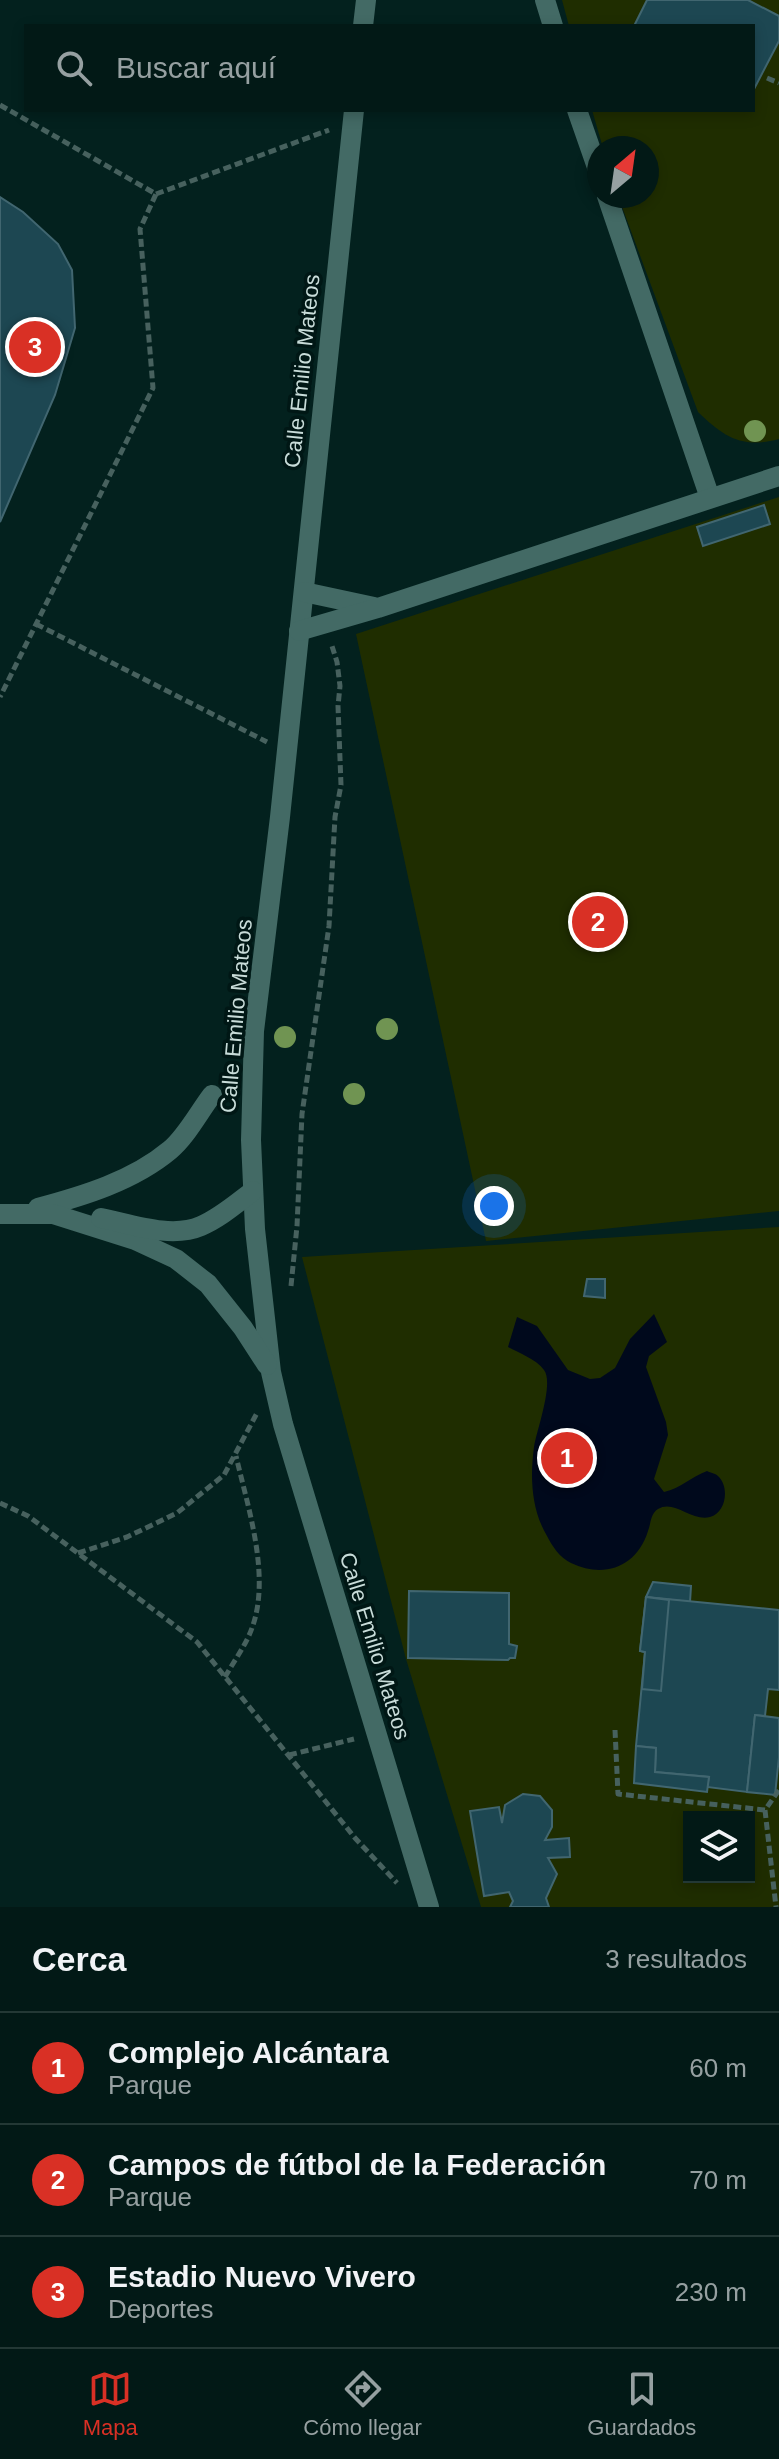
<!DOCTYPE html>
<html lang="es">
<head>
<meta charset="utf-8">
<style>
  body { margin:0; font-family:Helvetica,sans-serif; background:#102623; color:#f1f3f6 }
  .controls { position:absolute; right:24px; bottom:24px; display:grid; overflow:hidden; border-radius:0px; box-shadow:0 4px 12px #0003 }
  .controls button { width:72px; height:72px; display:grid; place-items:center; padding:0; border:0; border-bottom:2px solid #233835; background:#021916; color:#f1f3f6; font:40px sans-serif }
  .compass { position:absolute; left:587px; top:136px; width:72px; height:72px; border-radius:50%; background:#021916; box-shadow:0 4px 12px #0003; rotate:29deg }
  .you { position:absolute; left:494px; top:1206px; width:28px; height:28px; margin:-20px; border:6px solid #fff; border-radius:50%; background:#1a73e8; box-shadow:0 0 0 12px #1a73e833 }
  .badge { display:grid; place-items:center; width:52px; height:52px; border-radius:50%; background:#d93025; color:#fff; font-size:26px; font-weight:700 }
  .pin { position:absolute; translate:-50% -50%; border:4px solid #fff; box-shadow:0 2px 8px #0006 }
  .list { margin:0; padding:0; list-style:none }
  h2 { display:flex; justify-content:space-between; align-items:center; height:104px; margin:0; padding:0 32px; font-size:34px }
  h2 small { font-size:26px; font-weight:400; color:#96a0a1 }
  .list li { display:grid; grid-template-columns:52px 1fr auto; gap:24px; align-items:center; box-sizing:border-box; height:112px; padding:0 32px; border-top:2px solid #233835 }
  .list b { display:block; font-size:30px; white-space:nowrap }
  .list p { margin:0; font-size:26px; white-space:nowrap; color:#96a0a1 }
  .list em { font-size:26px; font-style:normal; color:#96a0a1 }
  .icon { flex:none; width:44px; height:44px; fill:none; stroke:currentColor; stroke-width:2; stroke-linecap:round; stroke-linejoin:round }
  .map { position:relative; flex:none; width:779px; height:1907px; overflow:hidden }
  .search { position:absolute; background:#021916; box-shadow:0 4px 12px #0003; left:24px; right:24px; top:24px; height:88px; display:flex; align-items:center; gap:20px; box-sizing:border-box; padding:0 28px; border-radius:0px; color:#96a0a1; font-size:30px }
  .sheet { height:440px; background:#021916 }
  nav { display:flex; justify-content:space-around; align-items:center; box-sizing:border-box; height:112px; border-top:2px solid #233835; background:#021916; font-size:22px; color:#96a0a1 }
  nav a { display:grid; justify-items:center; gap:4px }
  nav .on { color:#d93025 }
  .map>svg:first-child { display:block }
  .green { fill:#1f2d00; fill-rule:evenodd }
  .water { fill:#00091c }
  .building { fill:#1d4752; stroke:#416670; stroke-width:2 }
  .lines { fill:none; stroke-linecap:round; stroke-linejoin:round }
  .path { stroke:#47615e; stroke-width:5; stroke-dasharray:8 4; stroke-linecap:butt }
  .minor { stroke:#436a65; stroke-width:20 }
  .tree { fill:#709452 }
  .labels { text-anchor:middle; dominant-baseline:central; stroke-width:7; stroke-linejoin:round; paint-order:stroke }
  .street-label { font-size:22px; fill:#c8dcd9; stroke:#001715 }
</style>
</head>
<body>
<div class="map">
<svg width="779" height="1907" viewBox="0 0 779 1907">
  <rect width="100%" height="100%" fill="#03211e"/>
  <!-- green -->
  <g class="green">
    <path d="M562,0H779V439C742,449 724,437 698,412L618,196H647V148H603L592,110H753V26H569Z"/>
    <path d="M779,497V1211L486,1241L356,634Z"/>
    <path d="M779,1227V1907H481L406,1659L302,1257ZM689,1817H749V1877H689Z"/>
  </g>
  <!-- water -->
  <path class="water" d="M654,1314L667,1342L649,1356L646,1367L666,1422L668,1435L654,1479L664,1492C681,1488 691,1477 707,1471C711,1473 715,1473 718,1476C730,1487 726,1513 710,1517C692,1522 674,1499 658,1509C650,1514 651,1524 648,1531C637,1567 604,1579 571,1563C560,1558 552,1546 547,1536C531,1509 530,1477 534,1447C537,1429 554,1383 544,1370C536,1359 519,1353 508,1347L517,1317L537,1326L568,1370L590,1379L600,1378L615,1368L630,1339Z"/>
  <!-- building -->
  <g class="building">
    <path d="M647,0H748L779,16V41L753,91V26H634Z"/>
    <path d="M0,197L23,212L58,244L72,270L75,328L55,395L0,522Z"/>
    <path d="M764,505L770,524L703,546L697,527Z"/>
    <path d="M587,1279H605V1298L584,1296Z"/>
    <path d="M653,1582L691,1586L690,1602L646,1597Z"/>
    <path d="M409,1591L509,1593V1644L517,1646L515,1658H510L508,1660L408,1658Z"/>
    <path d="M646,1597L779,1610V1690L768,1689L765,1716L755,1715L747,1792L707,1787L709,1777L655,1772L656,1748L636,1746L645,1652L640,1651Z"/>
    <path d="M646,1597L669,1600L661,1691L642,1689L645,1652L640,1651Z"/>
    <path d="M755,1715L779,1718V1757L775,1795L747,1792Z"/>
    <path d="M636,1746L656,1748L655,1772L709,1777L707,1792L634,1783Z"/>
    <path d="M523,1794L540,1796L552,1810V1827L545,1840L569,1838L570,1857L548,1858L557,1874L546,1898L549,1907H510L513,1901L509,1892L484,1896L470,1811L499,1807L502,1823L505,1805Z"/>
  </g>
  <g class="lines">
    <!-- path -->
    <g class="path">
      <path d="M767,78L779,83"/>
      <path d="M0,105L156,194L140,229L153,388L0,697"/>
      <path d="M156,194L329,130"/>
      <path d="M36,624L267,742"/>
      <path d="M291,1286L297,1226L302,1114L329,926L335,817L341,785L338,706L340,686L337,662L332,646"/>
      <path d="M0,1503L28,1516L197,1642L355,1838L397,1883"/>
      <path d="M78,1553L127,1537L177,1513L224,1475L257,1413"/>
      <path d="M225,1677C234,1661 246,1645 252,1628C271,1576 248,1508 236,1456"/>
      <path d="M615,1730L618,1794L765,1810L779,1790"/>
      <path d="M289,1755L354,1739"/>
      <path d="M765,1810L776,1907"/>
    </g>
    <!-- minor -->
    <g class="minor">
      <path d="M545,0L553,26"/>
      <path d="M363,26L366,0"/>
      <path d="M354,110L280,817L254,1031L251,1140L255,1229L271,1372L283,1424L429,1907"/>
      <path d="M577,110L599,173"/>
      <path d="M607,196L710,498"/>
      <path d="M304,592L374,607"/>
      <path d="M299,631L378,608L779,476"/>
      <path d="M38,1208C83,1196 133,1181 170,1150C186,1137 199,1112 212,1095"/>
      <path d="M0,1214H53L135,1240L176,1259L208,1284L243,1328L267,1365"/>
      <path d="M101,1218C131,1224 171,1239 201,1226C220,1218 237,1203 253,1191"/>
    </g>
  </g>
  <!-- trees -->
  <g class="tree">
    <circle cx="755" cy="431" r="11"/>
    <circle cx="387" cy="1029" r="11"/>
    <circle cx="285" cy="1037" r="11"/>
    <circle cx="354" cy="1094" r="11"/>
  </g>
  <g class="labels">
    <!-- street labels -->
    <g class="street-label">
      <text transform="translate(302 371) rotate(-84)">Calle Emilio Mateos</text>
      <text transform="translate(236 1016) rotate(-85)">Calle Emilio Mateos</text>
      <text transform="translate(375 1646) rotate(73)">Calle Emilio Mateos</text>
    </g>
  </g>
</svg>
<div class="controls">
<button><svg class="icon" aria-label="layers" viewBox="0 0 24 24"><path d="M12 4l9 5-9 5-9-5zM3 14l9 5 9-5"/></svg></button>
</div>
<svg class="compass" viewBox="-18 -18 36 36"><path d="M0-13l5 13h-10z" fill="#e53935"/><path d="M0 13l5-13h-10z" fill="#96a0a1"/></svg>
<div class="you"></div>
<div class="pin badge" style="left:567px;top:1458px">1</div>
<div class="pin badge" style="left:598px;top:922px">2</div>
<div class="pin badge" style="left:35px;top:347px">3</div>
<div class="search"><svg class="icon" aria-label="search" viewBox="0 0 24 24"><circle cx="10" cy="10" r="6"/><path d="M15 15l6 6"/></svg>Buscar aquí</div>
</div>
<section class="sheet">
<h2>Cerca<small>3 resultados</small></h2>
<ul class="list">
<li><span class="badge">1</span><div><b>Complejo Alcántara</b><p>Parque</p></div><em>60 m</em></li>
<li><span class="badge">2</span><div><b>Campos de fútbol de la Federación</b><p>Parque</p></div><em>70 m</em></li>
<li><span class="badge">3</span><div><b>Estadio Nuevo Vivero</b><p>Deportes</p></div><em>230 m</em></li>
</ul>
</section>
<nav>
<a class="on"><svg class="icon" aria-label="map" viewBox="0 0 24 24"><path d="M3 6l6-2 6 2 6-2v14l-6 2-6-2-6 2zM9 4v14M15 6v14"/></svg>Mapa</a>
<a><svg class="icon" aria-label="directions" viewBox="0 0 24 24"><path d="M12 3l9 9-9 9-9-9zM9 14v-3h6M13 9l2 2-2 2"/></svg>Cómo llegar</a>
<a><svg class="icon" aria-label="saved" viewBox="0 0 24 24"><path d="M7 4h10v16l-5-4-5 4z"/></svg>Guardados</a>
</nav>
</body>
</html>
